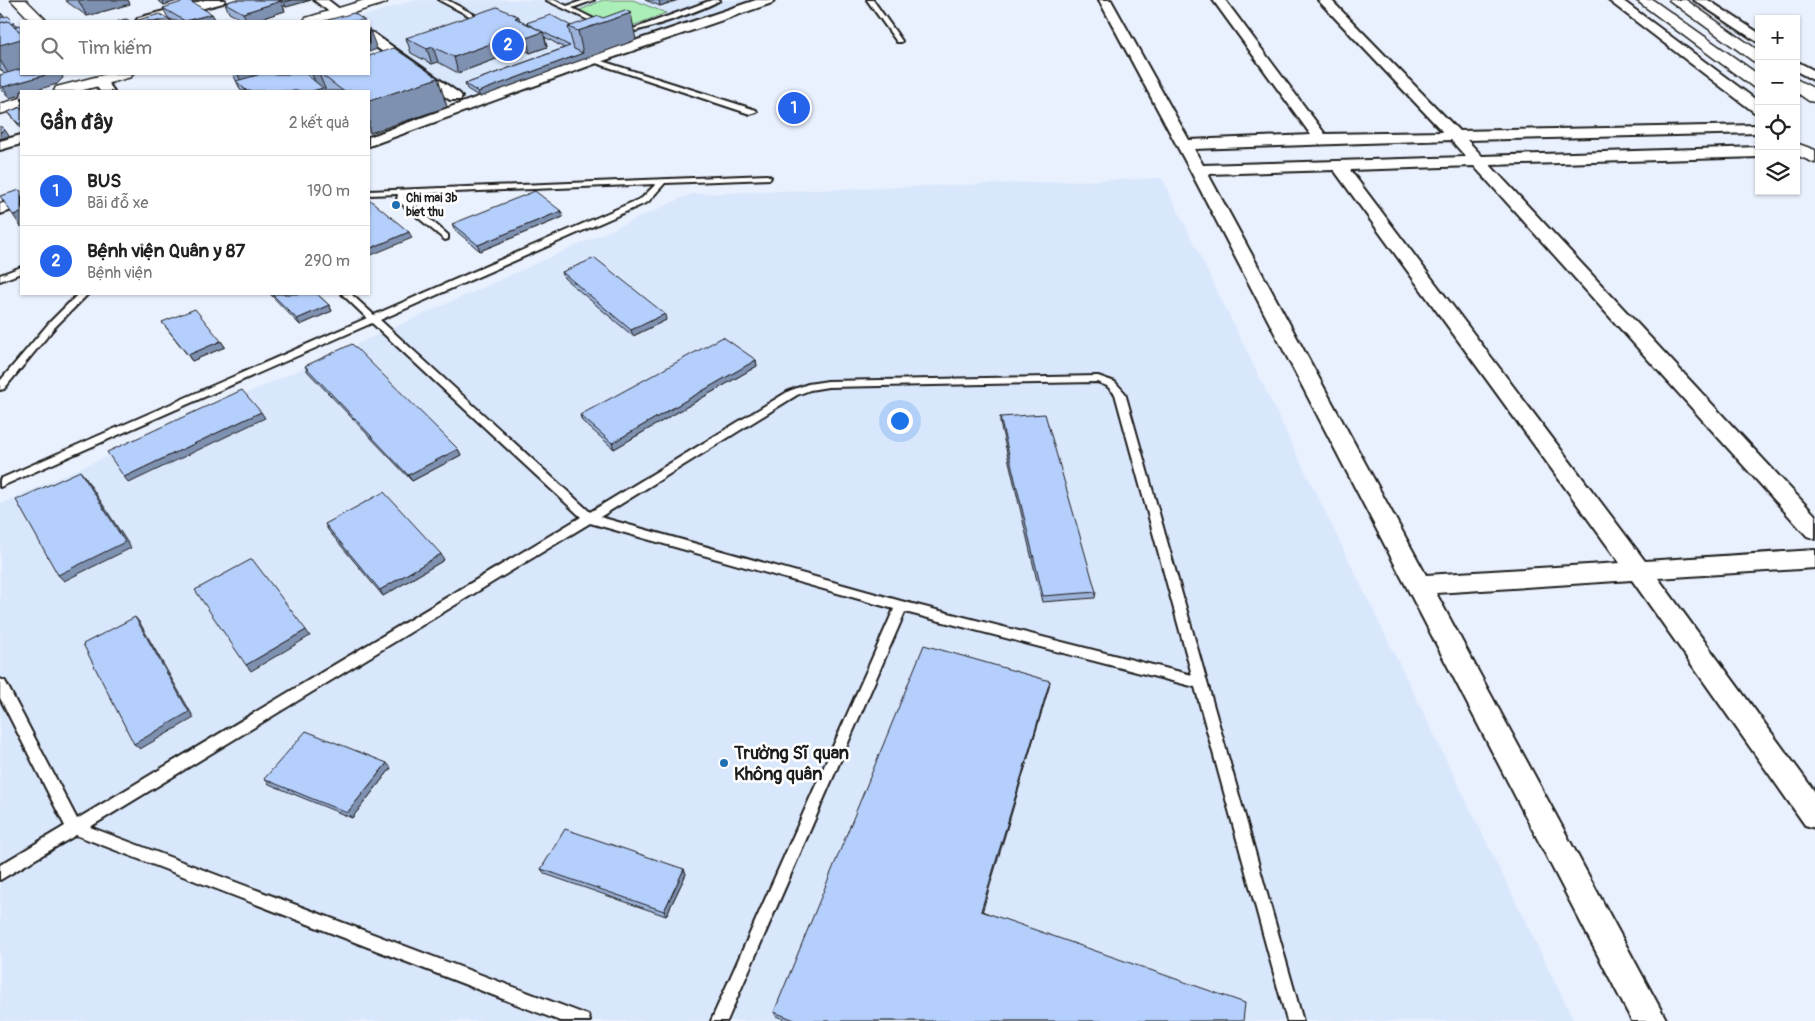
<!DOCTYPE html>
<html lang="vi">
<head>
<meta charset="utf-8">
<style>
  body { margin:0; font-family:Pangolin,sans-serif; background:#f2f2f2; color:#222 }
  .controls { position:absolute; right:15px; top:15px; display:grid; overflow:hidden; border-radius:0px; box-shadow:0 1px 4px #0004 }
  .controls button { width:45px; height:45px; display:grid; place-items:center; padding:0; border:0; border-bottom:1px solid #e0e0e0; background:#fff; color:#222; font:25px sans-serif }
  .you { position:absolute; left:899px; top:420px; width:18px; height:18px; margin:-12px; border:4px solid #fff; border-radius:50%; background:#1a73e8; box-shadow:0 0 0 8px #1a73e833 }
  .badge { display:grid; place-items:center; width:32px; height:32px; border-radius:50%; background:#2563eb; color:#fff; font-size:16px; font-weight:700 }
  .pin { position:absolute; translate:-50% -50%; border:2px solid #fff; box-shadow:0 1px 5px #0006 }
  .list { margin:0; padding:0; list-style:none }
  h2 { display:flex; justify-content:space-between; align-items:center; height:65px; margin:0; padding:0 20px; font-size:21px }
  h2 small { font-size:16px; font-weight:400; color:#767676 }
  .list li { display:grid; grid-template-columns:32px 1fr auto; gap:15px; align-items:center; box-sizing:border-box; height:70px; padding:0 20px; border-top:1px solid #e0e0e0 }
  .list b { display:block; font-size:19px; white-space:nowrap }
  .list p { margin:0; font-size:16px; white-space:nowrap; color:#767676 }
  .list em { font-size:16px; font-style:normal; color:#767676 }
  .icon { flex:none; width:28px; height:28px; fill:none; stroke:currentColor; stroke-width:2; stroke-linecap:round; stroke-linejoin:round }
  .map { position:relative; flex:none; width:1815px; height:1021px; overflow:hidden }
  .search { position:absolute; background:#fff; box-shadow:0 1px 4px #0004; left:20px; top:20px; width:350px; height:55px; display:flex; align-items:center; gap:12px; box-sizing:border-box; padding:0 18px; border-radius:0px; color:#767676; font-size:19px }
  .panel { position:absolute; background:#fff; box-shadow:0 1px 4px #0004; left:20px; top:90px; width:350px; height:205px; border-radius:0px }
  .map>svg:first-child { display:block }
  .built { fill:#d9e7fd }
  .green { fill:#aceeb7; stroke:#64856a }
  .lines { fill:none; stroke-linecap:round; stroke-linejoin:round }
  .service-casing { stroke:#1c1c1c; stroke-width:4 }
  .minor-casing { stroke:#1c1c1c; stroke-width:4 }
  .tertiary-casing { stroke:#1c1c1c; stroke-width:3 }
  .service { fill:#fff; fill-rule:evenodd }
  .minor { fill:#fff; fill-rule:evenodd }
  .tertiary { fill:#fff; fill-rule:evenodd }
  .wall { fill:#9cb2d9; stroke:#1c1c1c }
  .shaded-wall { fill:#7f91b0; stroke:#1c1c1c }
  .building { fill:#b5cffc; stroke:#1c1c1c }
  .poi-dot { fill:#1f6fb2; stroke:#fff; stroke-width:2 }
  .labels { text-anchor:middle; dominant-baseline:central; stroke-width:5; stroke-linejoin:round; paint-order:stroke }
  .far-poi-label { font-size:12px; font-weight:bold; fill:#1c1c1c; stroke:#fff; text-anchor:start }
  .near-poi-label { font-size:18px; font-weight:bold; fill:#1c1c1c; stroke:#fff; text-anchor:start }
</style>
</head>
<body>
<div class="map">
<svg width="1815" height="1021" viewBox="0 0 1815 1021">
  <rect width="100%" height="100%" fill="#e9f1fe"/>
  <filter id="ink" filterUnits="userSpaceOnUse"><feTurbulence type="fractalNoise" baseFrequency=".02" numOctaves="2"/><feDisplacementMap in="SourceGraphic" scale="10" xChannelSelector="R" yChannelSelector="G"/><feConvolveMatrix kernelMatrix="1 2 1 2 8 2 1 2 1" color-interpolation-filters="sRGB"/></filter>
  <g filter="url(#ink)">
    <!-- built -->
    <g class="built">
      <path d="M415,0H761L466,102L369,30V21H356L353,19Z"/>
      <path d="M1162,178L1574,1021H0V504L691,194Z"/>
    </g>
    <!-- green -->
    <path class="green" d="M603,0H633L666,13L624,29L578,11Z"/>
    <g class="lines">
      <defs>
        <g id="service">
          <path d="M439,0H447L488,22L483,23Z"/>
          <path d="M546,0H554L567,6L585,0H594L572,8L606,25L601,26Z"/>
          <path d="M712,0H720C708,8 627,38 617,32L636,28Z"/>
          <path d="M867,0H873L902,41L901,42H897Z"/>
          <path d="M592,58L756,110L757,112L750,114L590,61V59Z"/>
          <path d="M767,175L771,177L770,179L665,183L648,202L380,320L590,512L789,391L808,384L828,381L1098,376L1115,382L1125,393L1303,1021H1287L1195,687L905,612L727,1021H711L894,609L590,523L90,827L582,1013L588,1015L590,1021H560L76,835L0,880V865L65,826L0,698V679L5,681L77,819L581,517L372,323L0,487V479L367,318L342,294H351L374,315L642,198L656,184L406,194L404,197L448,235V239L445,240L397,200L398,194L369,195V191ZM1097,382L1107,386L1115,394L1192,675L901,601L600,517L797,395L810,390L828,387Z"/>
          <path d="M21,267V273L0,281V275Z"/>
          <path d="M78,294H88L55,327L4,389L0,390V381L49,323Z"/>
        </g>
        <g id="minor">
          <path d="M205,0H225L223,3L155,21H136L138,18Z"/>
          <path d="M314,0H328L355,21H341Z"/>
          <path d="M756,0H774L772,3L597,63L369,146V137L587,57Z"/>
          <path d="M1099,0H1111L1189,140L1311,135L1213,0H1225L1325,134L1443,132L1318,0H1331L1459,131L1759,125V133L1467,140L1482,156L1759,147V157L1490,165L1815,515V539L1807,536L1474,166L1350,170L1645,561L1815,550V568L1658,578L1815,792V828L1805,825L1632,580L1436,593L1667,1021H1632L1190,170ZM1451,140L1466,157L1203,165L1194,149ZM1334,170L1620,563L1426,575L1208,174Z"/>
          <path d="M1608,0H1622L1759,102V113L1754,112Z"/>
          <path d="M1694,0H1708L1759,33V43Z"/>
          <path d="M369,32L373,33L460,94L462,97L460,100H450L369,42Z"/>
          <path d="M1796,61L1815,71V81L1796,71Z"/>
          <path d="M99,77L104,78L114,91H100L92,81Z"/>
          <path d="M21,135V144L0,150V141Z"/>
          <path d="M21,197V207L0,214V204Z"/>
        </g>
        <g id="tertiary">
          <path d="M11,0H26L47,21H31Z"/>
          <path d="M365,0H388L386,3L326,21H303L306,18Z"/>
          <path d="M1636,0H1653L1759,75V88L1753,87Z"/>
          <path d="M1669,0H1686L1759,51V63L1753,61Z"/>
          <path d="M107,74H133L131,77L80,91H54L56,87Z"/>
          <path d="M1796,79L1815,89V102L1809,101L1796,92Z"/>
          <path d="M21,98V108L0,114V104Z"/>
          <path d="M1796,143L1815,150V163L1796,155Z"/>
        </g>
      </defs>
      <!-- service casing -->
      <use href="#service" class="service-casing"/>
      <!-- minor casing -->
      <use href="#minor" class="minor-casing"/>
      <!-- tertiary casing -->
      <use href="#tertiary" class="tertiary-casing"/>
      <!-- service -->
      <use href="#service" class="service"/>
      <!-- minor -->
      <use href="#minor" class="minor"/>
      <!-- tertiary -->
      <use href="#tertiary" class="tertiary"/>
    </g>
    <!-- wall -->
    <g class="wall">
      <path d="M66,0H128L130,4L87,16L67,2Z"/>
      <path d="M157,0H180L164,5Z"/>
      <path d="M234,0H311L286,7L282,5L285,11L253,21H245L229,13L225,3Z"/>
      <path d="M645,0H678L660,6Z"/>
      <path d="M163,8L212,14L216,21H174L168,18Z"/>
      <path d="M0,12L4,17L15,23L17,26L21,74H61L63,78L57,84L21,91V95L10,98L0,88V75L5,74L0,69Z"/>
      <path d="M519,17L520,21L526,24L571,26L636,40L480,97L467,89L465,84L564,48L545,37L547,47L530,53L523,49L458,73L438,62L432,64L411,53L406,38Z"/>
      <path d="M233,74H369L438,78L447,107L370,133L369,131V91H241Z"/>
      <path d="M21,107V128L12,117L8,112Z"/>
      <path d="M563,217L480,251L455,230L452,224Z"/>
      <path d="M562,272L666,320L633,336L564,278Z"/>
      <path d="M270,294H317L329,305L332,311L300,325Z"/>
      <path d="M162,322L221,341L225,347L192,361Z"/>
      <path d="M756,360L757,366L614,449L582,421L580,415Z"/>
      <path d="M305,366L458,449L461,455L412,481L308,372Z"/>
      <path d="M1000,417L1096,592L1095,598L1042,602L1000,423Z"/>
      <path d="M325,524L444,560L383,596L328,530Z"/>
      <path d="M1049,687L982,911L1243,1021H788L776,1016L774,1012Z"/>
      <path d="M391,768L352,818L269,784L264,779Z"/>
      <path d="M541,869H684L686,874L666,916L545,874Z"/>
    </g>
    <!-- shaded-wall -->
    <g class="shaded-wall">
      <path d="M78,0H128L130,4L87,16Z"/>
      <path d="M162,0H180L164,5Z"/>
      <path d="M292,0H311L286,7L284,2Z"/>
      <path d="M659,0H678L660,6Z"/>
      <path d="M281,1L285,11L253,21H247L243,13Z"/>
      <path d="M631,13L636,40L480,97L478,92L583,53L578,31Z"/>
      <path d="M2,14L5,19L0,21V15Z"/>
      <path d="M212,14L216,21H185Z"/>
      <path d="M15,23L18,28L0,27Z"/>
      <path d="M369,28L377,49L369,52Z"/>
      <path d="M543,32L547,47L530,53L526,38Z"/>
      <path d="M21,33V74L14,83L0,60V39Z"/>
      <path d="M518,34L523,49L458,73L454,57Z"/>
      <path d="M433,47L438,62L432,64L427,49Z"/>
      <path d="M49,74H61L63,78L57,84L33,91H21V95L10,98L3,87Z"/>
      <path d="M243,74H293L264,91H247L245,90L238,75Z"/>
      <path d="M312,74H319L326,91H312L318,89Z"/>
      <path d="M438,78L447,107L370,133L369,129V101Z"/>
      <path d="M5,130L9,136L0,139V132Z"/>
      <path d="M561,211L563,217L480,251L478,245Z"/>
      <path d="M21,213V227L13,215Z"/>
      <path d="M409,232L412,238L369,256V249Z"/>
      <path d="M329,305L332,311L300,325L297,319Z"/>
      <path d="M665,314L666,320L633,336L631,330Z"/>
      <path d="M221,341L225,347L192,361L188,355Z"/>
      <path d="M756,360L757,366L614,449L612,443Z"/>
      <path d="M261,412L265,418L129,483L124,477Z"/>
      <path d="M458,449L461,455L412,481L408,475Z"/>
      <path d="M80,471L85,477L131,548L64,581L58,575Z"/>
      <path d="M441,554L444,560L383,596L380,590Z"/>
      <path d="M135,617L140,623L194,718L140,749L134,744Z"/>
      <path d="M306,630L310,636L251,671L246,665Z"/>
      <path d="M1050,681L1049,687L981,916V911Z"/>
      <path d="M387,763L391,768L352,818L347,813Z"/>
      <path d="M684,869L686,874L666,916L664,911Z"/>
    </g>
    <!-- building -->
    <g class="building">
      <path d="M188,0L212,14L185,21L163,8Z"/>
      <path d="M234,0H278L281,1L243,13L225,3Z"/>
      <path d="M280,0H292L284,2Z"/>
      <path d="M497,7L519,17L515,18L543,32L526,38L518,34L454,57L433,47L427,49L406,38Z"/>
      <path d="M625,10L631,13L578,31L568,27L599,16L603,18Z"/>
      <path d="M354,13L365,21H324Z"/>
      <path d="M160,14L172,21H134Z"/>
      <path d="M551,15L571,26L568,27L574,49L583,53L478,92L465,84L570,46L526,23Z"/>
      <path d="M8,16L15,23L11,24L8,21L0,23V18Z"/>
      <path d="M126,19L130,21H118Z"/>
      <path d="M8,21L21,33V39L0,45V23Z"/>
      <path d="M20,25L21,26V32L14,27Z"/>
      <path d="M394,48L438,78L369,101V91H343L321,74H369V56Z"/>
      <path d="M21,69V74H49L3,87L0,85V75Z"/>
      <path d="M261,74H306L323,88L312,91H264L263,90L261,91H247L236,81Z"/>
      <path d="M21,107V123L19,124L8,112Z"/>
      <path d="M0,126L5,130L0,132Z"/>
      <path d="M20,190L21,191V213L13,215L0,196Z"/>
      <path d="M535,191L561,211L478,245L452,224Z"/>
      <path d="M369,199L409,232L369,249Z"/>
      <path d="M595,258L665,314L631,330L562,272Z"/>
      <path d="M272,294H317L329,305L297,319Z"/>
      <path d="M195,309L221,341L188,355L162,322Z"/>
      <path d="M723,337L756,360L612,443L580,415Z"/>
      <path d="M352,344L458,449L408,475L305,366Z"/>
      <path d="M242,390L261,412L124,477L107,452Z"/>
      <path d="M1045,414L1096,592L1043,596L1000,417Z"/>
      <path d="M80,471L125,542L58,575L16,500Z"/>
      <path d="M384,492L441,554L380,590L325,524Z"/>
      <path d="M252,559L306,630L246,665L195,590Z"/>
      <path d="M135,617L189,712L134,744L83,644Z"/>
      <path d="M924,645L1050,681L981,911L1245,1003L1243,1021H797L774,1012Z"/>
      <path d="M306,731L387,763L347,813L264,779Z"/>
      <path d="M565,829L684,869L664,911L541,869Z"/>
    </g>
  </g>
  <!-- markers -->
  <g class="poi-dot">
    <circle cx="396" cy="205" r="5"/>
    <circle cx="724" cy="763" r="5"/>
  </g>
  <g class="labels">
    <!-- far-poi labels -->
    <g class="far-poi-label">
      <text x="406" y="198">Chi mai 3b<tspan x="406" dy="14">biet thu</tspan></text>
    </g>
    <!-- near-poi labels -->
    <g class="near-poi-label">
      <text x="734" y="753">Trường Sĩ quan<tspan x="734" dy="21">Không quân</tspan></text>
    </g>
  </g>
</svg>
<div class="controls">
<button>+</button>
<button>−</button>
<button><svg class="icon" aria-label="locate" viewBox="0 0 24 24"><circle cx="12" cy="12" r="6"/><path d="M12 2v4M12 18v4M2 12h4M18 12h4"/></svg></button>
<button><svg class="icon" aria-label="layers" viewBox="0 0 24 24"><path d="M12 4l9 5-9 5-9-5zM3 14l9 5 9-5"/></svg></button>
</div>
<div class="you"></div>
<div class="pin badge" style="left:794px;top:108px">1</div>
<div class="pin badge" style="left:508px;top:45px">2</div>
<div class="search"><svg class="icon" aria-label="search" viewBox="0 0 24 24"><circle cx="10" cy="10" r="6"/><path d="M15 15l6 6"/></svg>Tìm kiếm</div>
<section class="panel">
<h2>Gần đây<small>2 kết quả</small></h2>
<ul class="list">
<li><span class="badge">1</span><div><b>BUS</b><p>Bãi đỗ xe</p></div><em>190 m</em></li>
<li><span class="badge">2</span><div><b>Bệnh viện Quân y 87</b><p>Bệnh viện</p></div><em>290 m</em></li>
</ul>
</section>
</div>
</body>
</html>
